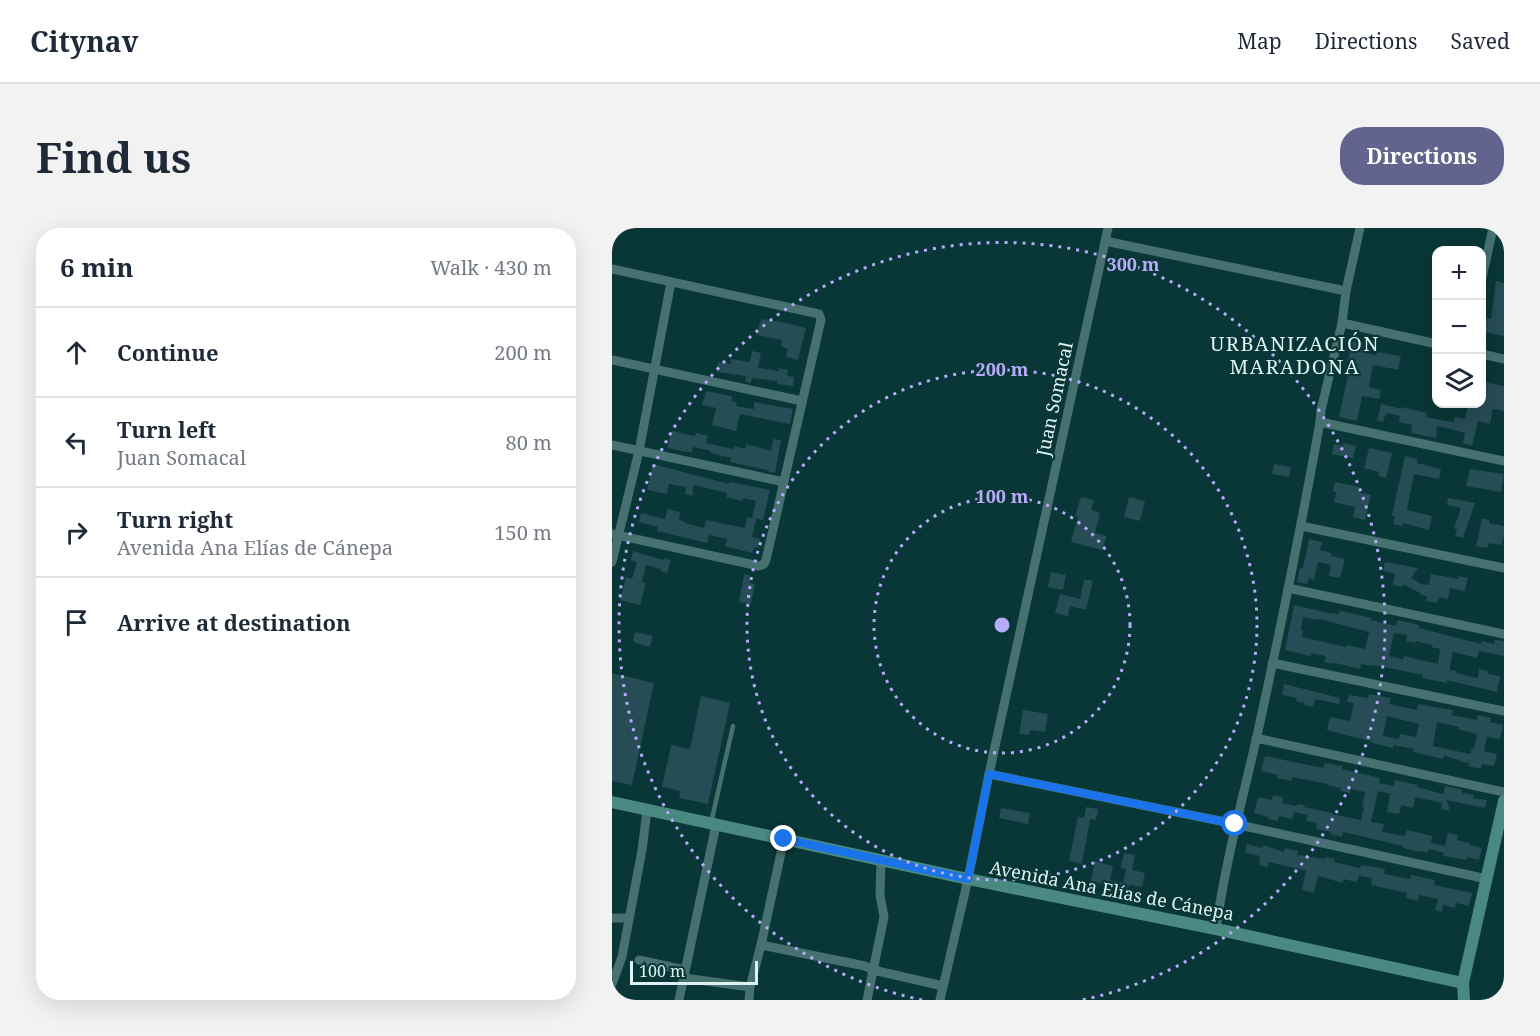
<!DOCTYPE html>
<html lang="en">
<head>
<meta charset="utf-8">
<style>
  body { margin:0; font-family:"Noto Serif",serif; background:#f2f2f3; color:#1f2937 }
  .controls { position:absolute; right:18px; top:18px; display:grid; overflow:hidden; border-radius:12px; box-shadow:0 6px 24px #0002 }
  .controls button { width:54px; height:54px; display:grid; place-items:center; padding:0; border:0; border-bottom:2px solid #e0e1e3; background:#fff; color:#1f2937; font:30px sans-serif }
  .scale { position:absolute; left:18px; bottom:15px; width:128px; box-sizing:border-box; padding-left:6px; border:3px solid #ddf3f2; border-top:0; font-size:16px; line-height:21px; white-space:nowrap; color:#ddf3f2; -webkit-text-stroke:4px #093636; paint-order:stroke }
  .stop { position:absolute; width:18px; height:18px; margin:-14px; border:4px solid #1a73e8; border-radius:50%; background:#fff }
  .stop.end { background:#1a73e8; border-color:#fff; box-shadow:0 2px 6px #0008 }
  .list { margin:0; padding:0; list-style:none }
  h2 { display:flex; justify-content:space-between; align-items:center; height:78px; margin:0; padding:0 24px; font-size:26px }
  h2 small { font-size:20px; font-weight:400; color:#747a83 }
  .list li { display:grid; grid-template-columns:39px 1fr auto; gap:18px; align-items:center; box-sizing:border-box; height:90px; padding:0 24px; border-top:2px solid #e0e1e3 }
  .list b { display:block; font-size:22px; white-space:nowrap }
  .list p { margin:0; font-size:20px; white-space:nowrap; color:#747a83 }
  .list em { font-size:20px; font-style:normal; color:#747a83 }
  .icon { flex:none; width:33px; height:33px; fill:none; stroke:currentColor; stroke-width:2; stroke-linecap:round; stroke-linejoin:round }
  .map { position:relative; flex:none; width:892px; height:772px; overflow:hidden; border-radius:24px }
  header { display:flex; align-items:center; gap:36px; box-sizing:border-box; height:84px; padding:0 30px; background:#fff; border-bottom:2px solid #e0e1e3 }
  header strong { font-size:28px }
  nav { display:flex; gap:33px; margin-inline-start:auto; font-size:21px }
  .intro { display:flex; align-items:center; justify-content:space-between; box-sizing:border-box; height:144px; padding:0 36px }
  h1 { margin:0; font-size:42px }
  .button { padding:15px 27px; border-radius:24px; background:#63648d; color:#fff; font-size:21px; font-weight:700 }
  main { display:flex; gap:36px; padding:0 36px }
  aside { flex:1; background:#fff; border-radius:24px; box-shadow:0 6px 24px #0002 }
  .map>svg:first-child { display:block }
  .building { fill:#264c55; fill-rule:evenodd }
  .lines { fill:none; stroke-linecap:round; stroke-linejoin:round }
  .service { stroke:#477070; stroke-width:4.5 }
  .minor { stroke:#477070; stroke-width:9 }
  .secondary { stroke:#4a8982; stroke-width:12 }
  .route { stroke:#1a73e8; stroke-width:8 }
  .ring { fill:none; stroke:#b7abf7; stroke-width:3; stroke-dasharray:3 6 }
  .labels { text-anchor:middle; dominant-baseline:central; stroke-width:4.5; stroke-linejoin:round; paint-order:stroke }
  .street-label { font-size:18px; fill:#ddf3f2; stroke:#093636 }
  .neighbourhood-label { font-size:20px; letter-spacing:1.5px; fill:#ddf3f2; stroke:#093636 }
  .centre { fill:#b7abf7; stroke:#093636; stroke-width:3 }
  .ring-label { font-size:18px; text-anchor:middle; font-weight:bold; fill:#b7abf7; stroke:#093636; stroke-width:4.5; stroke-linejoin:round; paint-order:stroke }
</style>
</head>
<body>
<header>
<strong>Citynav</strong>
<nav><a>Map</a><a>Directions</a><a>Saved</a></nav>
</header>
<div class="intro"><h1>Find us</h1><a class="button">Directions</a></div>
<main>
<aside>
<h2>6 min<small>Walk · 430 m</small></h2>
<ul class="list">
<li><svg class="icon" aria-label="ahead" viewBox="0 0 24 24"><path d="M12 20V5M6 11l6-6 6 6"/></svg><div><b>Continue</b></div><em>200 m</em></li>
<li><svg class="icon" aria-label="left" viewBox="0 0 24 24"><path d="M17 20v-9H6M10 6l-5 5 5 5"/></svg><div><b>Turn left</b><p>Juan Somacal</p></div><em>80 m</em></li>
<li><svg class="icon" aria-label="right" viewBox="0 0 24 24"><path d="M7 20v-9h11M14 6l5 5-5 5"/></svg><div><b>Turn right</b><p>Avenida Ana Elías de Cánepa</p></div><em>150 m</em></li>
<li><svg class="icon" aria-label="arrive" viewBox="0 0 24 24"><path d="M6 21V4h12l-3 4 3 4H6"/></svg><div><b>Arrive at destination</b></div></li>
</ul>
</aside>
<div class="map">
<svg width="892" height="772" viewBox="0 0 892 772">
  <rect width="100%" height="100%" fill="#093636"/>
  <!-- building -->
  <g class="building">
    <path d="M884,53L892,55V108L872,104L875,90L879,91Z"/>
    <path d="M149,91L174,95L194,100L186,132L174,129L176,121L169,118L170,112L145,107Z"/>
    <path d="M740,113L752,115L750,124L764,127L765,124L789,128L786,142L761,137L757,159L769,162L767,171L750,168L745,193L727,189L739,133H736Z"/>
    <path d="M140,123L149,125L146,140L167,143V140L176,142L175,148L182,149L181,158L165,156L166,153L140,150L139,155L133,154L134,148L105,144L106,134L119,136V131L138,134Z"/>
    <path d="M873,154L892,158V183L881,181L878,196L866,193L860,218L851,215L853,205L842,202L825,198L824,210L799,205L800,197L787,194L788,188L774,185L771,194L765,193L769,176L790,181V179L815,185L814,189L834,193L842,194L843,189L853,191L856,178L868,180Z"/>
    <path d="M94,163L120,168L119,173L125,174L124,178L142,181V174L181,181L178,196L128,186L124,203L100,197L104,180L90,177Z"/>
    <path d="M60,203L83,208L84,205L96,208L94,215L121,221L122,218L133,221L134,216L159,223L161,211L169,212L163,245L155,243L156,242L118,234L119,230L99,225V223L81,219L80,225L55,220Z"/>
    <path d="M731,215L744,218L741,230L720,226L722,216L731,218Z"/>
    <path d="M757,220L780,225L774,250L767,248V244L752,240Z"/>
    <path d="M793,228L805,231V235L829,241L827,251L802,246L795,282L820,288L817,302L791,295V298L781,296L783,288L780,287Z"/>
    <path d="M41,236L117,256L118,254L158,262L151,292L140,290L144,273L131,270L130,273L114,269L115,265L82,257L80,268L73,266L74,259L57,256L55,266L35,262Z"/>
    <path d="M662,236L679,239L677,249L660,246Z"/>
    <path d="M858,241L892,246L889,264L854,258Z"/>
    <path d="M723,254L748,259L747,264L759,267L753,292L741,289L743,279L722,274L724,264L721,263Z"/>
    <path d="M469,269L482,272L479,282L488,285L483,305L495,308L490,322L459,314L466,289L463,288Z"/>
    <path d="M517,269L533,273L528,293L512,289Z"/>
    <path d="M836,270L863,275L851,310L843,308L845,301L842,300L849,280L835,277Z"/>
    <path d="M56,281L68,284L67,292L74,294L73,295L92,300L94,292L133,300L135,289L144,291L140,309L148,311L146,320L142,319L140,325L113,318L115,311L97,307L95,315L45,303L46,299L27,294L29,285L53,291Z"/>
    <path d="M870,290L877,292V295L892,298V308L889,317L877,315L875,320L864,318Z"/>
    <path d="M697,311L710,314L708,322L720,325L719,328L733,331L728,350L717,348L719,337L706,334L702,352L697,350L695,356L685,354L688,340H691Z"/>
    <path d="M21,323L51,332L52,330L59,332L55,345L48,343L49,341L34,337L30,354L34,355L28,377L8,372L14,349L20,351L25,334L19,332Z"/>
    <path d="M773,334L806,340L799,350L809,356L817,357L819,346L846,351L847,348L856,350L853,363L838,360L836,371L827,369L825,375L814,373L815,368L808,367V365L791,356V359L781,357L783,346L771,343Z"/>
    <path d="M439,344L454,347L451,362L436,359Z"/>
    <path d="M132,346L137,347L138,355L143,356L139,376L127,374Z"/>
    <path d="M472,351L481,353L474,382L458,378L456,388L443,385L448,366L468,371Z"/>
    <path d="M682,377L717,385L727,386L728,383L734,384L759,390V392L784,398L786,392L807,397V400L869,416L870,413L882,416L883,412L892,413V428L867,423L865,430L841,424L838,439V442L844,443V445L866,450L867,441L876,443V446L888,448L885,464L835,452V455L810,450L811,447L767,438L760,437V438L749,436L748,441L723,435L722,436L712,434L714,428L699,425L698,428L673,422ZM691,389L706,392L707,391L757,404L753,421L735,417L734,419L690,409L691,402H689ZM782,405L795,407L794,413L803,415L804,413L820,417L819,419L828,421L826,436L792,428L791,431L777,428Z"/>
    <path d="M23,404L41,408L38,419L21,414Z"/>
    <path d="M0,445L42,455L20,557L0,553Z"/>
    <path d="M672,456L728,470L727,476L703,471L701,479L692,477L693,475L684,473L685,470L670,467Z"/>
    <path d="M757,466L779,470L777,476L805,482L806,476L829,480L841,482L840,487L865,492L866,487L879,490L878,494L891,497L888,511L875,509L872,523L885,526L882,538L870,536L869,541L856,538L857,535L847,533V532L832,528L831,531L801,524L802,521L781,517V520L760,515L761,514L715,502L718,489L738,493L742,475L735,474L737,467L756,470ZM775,488L807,496L804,509L788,506L787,511L771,508ZM825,494L847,499L846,501L865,506L862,521L860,520L858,526L821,518Z"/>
    <path d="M89,468L118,475L96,576L67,570L69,563L50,559L59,517L78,521Z"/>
    <path d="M411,482L436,486L433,504L418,502L417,507L407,506Z"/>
    <path d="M653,528L711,540L713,535L731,538L730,541L768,550L767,555L782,558L783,552L805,557V559L831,566L833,558L850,562V565L862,567L861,570L875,572L873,580L835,572L838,583L829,581L830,575L803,569L801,580L789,577L787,586L775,584L778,566L766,563L759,594L772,596L770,604L793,608L795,602L808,605L820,608L819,615L833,618L836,605L846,607L845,612L858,615V617L870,620L867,632L855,629V632L831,628L832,625L817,621L816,624L804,623L791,620V618L731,604L730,609L718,606L719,604L704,601L705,595L694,593L696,587L682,584L680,591L667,588L666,593L656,591L657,589L642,585L646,569L660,572L661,567L671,569L670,575L685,578V576L692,577V579L721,585L720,586L749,592L752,579H750L753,564L739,561L738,565L728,563L729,560L715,557V556L680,549V553L665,550L666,547L649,543Z"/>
    <path d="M474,579L486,581L484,592L478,591L470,636L457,633L466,589L472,590Z"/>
    <path d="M389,580L418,585L416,596L387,590Z"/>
    <path d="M635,616L650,620L651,617L672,624L673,620L686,623L685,627L713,631V629L723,631L722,634L748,640L749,637L773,641L772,646L792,650L798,651L799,647L823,652L822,657L860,665L857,678L844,675L843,680L831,677L830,684L823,682L826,671L807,667L806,673L794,670L795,665L759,657L760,650L747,648L745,654L731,651V655L706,648L702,665L690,662L694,643L657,634L656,639L647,637L648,628L633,625Z"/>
    <path d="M512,625L523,627L520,642L533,645L530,659L517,657L516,663L491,658L492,656L479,653L483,633L501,638L498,652L511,655L514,641L509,640Z"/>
  </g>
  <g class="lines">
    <!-- service -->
    <path class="service" d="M99,595L121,498"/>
    <!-- minor -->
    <g class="minor">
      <path d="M493,13L734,63"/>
      <path d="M0,41L207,86L209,92L154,332L152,336L147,338L0,306"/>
      <path d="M870,50L881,0"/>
      <path d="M730,95L825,116"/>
      <path d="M870,126L892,131"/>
      <path d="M0,132L190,173"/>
      <path d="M708,194L892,233"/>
      <path d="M0,217L172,254"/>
      <path d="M689,298L892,340"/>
      <path d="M0,334L27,223L59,54"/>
      <path d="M676,360L892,406"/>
      <path d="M660,435L892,483"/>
      <path d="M644,510L892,564"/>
      <path d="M377,546L623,596L875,651"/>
      <path d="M0,690H17"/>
      <path d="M604,701C613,636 630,573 645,508C668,404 689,299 708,194L709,182L730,95L734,63L748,0"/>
      <path d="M149,717L253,738L261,742L331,758"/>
      <path d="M27,732L73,742"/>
      <path d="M72,750L138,759"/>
      <path d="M0,756L10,729L30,622L35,582"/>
      <path d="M67,772L104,597"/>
      <path d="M137,772L138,759L149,717L172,611"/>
      <path d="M255,772L272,689L268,667L269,632"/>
      <path d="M328,772L356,651L377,546L496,0"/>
    </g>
    <!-- secondary -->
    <g class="secondary">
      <path d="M0,574L356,651L604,701L851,755"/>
      <path d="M852,772L851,755L892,573"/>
    </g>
  </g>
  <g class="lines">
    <!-- route -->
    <path class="route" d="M172,611L356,651L377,546L623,596"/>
  </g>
  <!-- distance rings -->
  <g class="ring">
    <circle cx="390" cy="397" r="128"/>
    <circle cx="390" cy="397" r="255"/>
    <path d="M310 772A383 383 0 1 1 470 772"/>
  </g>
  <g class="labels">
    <!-- street labels -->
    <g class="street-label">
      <text transform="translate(442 171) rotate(-78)">Juan Somacal</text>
      <text transform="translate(500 662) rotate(11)">Avenida Ana Elías de Cánepa</text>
    </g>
    <!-- neighbourhood labels -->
    <g class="neighbourhood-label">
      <text x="683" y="115">URBANIZACIÓN<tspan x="683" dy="23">MARADONA</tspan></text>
    </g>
  </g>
  <circle cx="390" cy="397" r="9" class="centre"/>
  <g class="ring-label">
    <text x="521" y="43">300 m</text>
    <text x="390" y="148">200 m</text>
    <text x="390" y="275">100 m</text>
  </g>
</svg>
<div class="controls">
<button>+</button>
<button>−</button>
<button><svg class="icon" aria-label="layers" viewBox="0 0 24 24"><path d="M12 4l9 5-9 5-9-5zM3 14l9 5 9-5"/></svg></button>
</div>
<div class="scale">100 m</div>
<div class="stop" style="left:623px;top:596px"></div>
<div class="stop end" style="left:172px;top:611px"></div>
</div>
</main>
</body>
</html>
